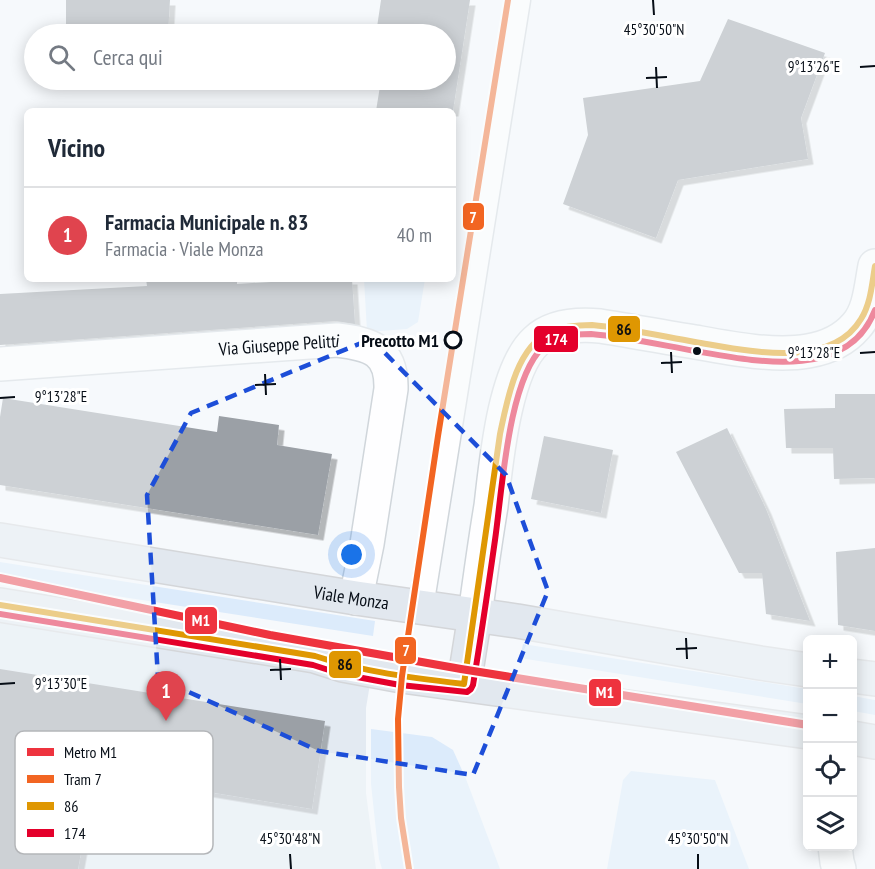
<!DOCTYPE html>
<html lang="it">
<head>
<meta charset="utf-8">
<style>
  body { margin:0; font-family:"PT Sans Narrow",sans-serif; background:#f2f2f3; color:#1f2937 }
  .controls { position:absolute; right:18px; bottom:18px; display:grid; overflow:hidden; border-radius:9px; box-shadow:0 3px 15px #0003 }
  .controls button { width:54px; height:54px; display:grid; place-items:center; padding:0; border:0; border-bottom:2px solid #e0e1e3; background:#fff; color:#1f2937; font:30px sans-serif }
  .you { position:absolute; left:352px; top:555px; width:21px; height:21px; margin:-15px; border:4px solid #fff; border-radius:50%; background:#1a73e8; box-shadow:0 0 0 9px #1a73e833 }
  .badge { display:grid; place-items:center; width:39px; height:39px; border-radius:50%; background:#5a6066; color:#fff; font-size:20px; font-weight:700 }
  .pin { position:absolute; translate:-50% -50px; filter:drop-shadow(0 2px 3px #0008) }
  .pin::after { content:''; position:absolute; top:32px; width:21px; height:18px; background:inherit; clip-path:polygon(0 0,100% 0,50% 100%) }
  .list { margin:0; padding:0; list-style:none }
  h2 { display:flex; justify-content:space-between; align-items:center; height:78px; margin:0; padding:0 24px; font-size:26px }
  h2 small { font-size:20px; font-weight:400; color:#747a83 }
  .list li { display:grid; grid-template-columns:39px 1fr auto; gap:18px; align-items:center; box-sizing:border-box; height:96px; padding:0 24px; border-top:2px solid #e0e1e3 }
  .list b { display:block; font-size:22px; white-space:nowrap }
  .list p { margin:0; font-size:20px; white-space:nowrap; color:#747a83 }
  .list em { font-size:20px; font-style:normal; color:#747a83 }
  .icon { flex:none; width:33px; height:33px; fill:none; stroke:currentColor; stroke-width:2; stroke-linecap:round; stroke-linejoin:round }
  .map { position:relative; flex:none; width:875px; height:869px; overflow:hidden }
  .search { position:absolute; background:#fff; box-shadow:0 3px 15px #0003; left:24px; top:24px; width:432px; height:66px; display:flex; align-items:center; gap:15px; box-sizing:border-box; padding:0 21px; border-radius:33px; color:#747a83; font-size:22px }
  .panel { position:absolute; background:#fff; box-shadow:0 3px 15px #0003; left:24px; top:108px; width:432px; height:174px; border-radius:9px }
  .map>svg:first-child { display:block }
  .built { fill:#e3eaf2 }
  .green { fill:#dcebfb }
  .building { fill:#9ba0a6; filter:url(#shadow) }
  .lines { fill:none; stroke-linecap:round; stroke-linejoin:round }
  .lane-casing { stroke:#d0d6db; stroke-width:27 }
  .street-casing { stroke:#d0d6db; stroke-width:36 }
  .primary-casing { stroke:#d4d6d9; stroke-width:36 }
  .lane { stroke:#fefeff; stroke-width:24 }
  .street { stroke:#fefeff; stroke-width:33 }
  .primary { stroke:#e2e8ef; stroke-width:33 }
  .bus-1-casing { stroke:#fff; stroke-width:10 }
  .bus-2-casing { stroke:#fff; stroke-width:10 }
  .bus-1 { stroke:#df9702; stroke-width:6 }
  .bus-2 { stroke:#e4002b; stroke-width:6 }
  .tram-1-casing { stroke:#fff; stroke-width:10 }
  .tram-1 { stroke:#f26522; stroke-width:6 }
  .metro-1-casing { stroke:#fff; stroke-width:12 }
  .metro-1 { stroke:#ee333e; stroke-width:8 }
  .marked { fill:none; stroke:#1d4ed8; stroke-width:4.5; stroke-dasharray:12 8; stroke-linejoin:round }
  .ticks { fill:none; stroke:#060d16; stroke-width:2 }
  .stop-dot { fill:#fff; stroke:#060d16; stroke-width:3 }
  .bus-dot { fill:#060d16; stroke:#fff; stroke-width:2 }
  .labels { text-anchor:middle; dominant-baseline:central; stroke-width:6; stroke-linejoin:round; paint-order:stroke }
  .stop-label { font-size:18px; font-weight:bold; fill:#060d16; stroke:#fff; text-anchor:end }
  .street-label { font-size:18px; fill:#060d16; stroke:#fff }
  .key { fill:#fff; stroke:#b4b6b9; stroke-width:1.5 }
  .key-label { font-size:16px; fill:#060d16 }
  .ticks-label { font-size:15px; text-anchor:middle; fill:#060d16; stroke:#fff; stroke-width:6; stroke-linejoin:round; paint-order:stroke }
  .line-badge { stroke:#fff; stroke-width:2 }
  .badge-label { font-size:16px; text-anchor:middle; font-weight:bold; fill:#fff }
  .pale-badge-label { font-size:16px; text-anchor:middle; font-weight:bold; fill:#111 }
</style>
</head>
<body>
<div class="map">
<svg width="875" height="869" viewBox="0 0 875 869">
  <defs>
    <filter id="shadow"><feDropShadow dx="5.5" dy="5.5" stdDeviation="0" flood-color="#0004"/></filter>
  </defs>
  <rect width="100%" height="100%" fill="#f6f9fc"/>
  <!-- built -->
  <path class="built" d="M0,606L370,684L366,708V793L376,869H0Z"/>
  <!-- green -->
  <g class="green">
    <path d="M364,279H425L418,322L407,329L367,332Z"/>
    <path d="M0,562L375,621L373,636L0,578Z"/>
    <path d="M523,644L807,689V704L520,658Z"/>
    <path d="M853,696L875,700V715L853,711Z"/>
    <path d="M371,729L432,737L453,750L466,779L500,869H382L379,859L371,784Z"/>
    <path d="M631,771L715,780L749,869H607L623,780Z"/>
  </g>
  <!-- building -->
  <g class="building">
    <path d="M66,0H170L168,34H66Z"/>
    <path d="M381,0H470L453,111H376L381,80H446V34H376Z"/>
    <path d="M728,19L825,53L801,118L808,159L678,180L656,238L563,204L588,135L583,98L700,81Z"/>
    <path d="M104,80H166V84Z"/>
    <path d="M146,279H237V284L319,279H352L355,324L336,321L0,345V294L147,286Z"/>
    <path d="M835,394H875V478L834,479L833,448H786L784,409L835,408Z"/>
    <path d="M3,398L217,432L219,416L279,425L277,445L332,454L318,535L0,485V417Z"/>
    <path d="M727,428L766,509L810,621L766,614L762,573H739L676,452Z"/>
    <path d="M544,436L613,450L601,513L531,499Z"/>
    <path d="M875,548V631L838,625L836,552Z"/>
    <path d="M0,669L325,721L312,809L69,769L86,826L78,869H0Z"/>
  </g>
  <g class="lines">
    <defs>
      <path id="lane" d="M421,607L518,0"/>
      <g id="street">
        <path id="s1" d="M0,364L337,340C371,344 392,350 391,389L367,544L356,598"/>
        <path d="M475,615C480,578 485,542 491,506C496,464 504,370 536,341C553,325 578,324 600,326C632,331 663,337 695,342C728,348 774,357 808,351C826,348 844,340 856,326C870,311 871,286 875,266"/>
        <path d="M835,846L837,862L839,869"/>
      </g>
      <g id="primary">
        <path id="s2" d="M0,540L356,598L517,621L760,663L808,670"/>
        <path d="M0,605L315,656L343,665L402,676L808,732"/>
        <path d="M852,676L875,679"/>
        <path d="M464,684L475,615"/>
        <path d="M852,738L875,742"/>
      </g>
    </defs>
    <!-- lane casing -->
    <use href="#lane" class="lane-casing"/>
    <!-- street casing -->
    <use href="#street" class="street-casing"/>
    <!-- primary casing -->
    <use href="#primary" class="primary-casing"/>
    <!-- lane -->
    <use href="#lane" class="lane"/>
    <!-- street -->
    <use href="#street" class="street"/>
    <!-- primary -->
    <use href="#primary" class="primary"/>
    <defs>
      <path id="bus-1" d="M0,605L315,656C363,672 414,678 464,684L500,434C507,401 516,347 550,332C563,326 578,325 592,325C626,328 661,336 695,342C744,350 830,371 861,319C871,303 872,283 875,266"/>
      <path id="bus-2" d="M0,614L313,665L341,674L400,685L467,692L471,689L473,685C481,637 488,589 495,540C502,492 508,380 543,347C556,335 575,334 591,334C626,337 661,345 695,351C753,361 848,382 875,310"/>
    </defs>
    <!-- bus-1 casing -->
    <use href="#bus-1" class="bus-1-casing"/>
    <!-- bus-2 casing -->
    <use href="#bus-2" class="bus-2-casing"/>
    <!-- bus-1 -->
    <use href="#bus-1" class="bus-1"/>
    <!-- bus-2 -->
    <use href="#bus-2" class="bus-2"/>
    <defs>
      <path id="tram-1" d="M409,869L401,818L399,787L398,719L402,676L438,436L508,0"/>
    </defs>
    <!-- tram-1 casing -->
    <use href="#tram-1" class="tram-1-casing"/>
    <!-- tram-1 -->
    <use href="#tram-1" class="tram-1"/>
    <defs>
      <path id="metro-1" d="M0,578L270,635L461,669L808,725"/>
    </defs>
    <!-- metro-1 casing -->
    <use href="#metro-1" class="metro-1-casing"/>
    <!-- metro-1 -->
    <use href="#metro-1" class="metro-1"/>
  </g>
  <!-- marked area -->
  <path d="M0 0H875V869H0ZM371,339L506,475L548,591L473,775L319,751L158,678L147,495L191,413Z" fill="#f6f9fc" fill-opacity=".55" fill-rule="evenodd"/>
  <path class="marked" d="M371,339L506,475L548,591L473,775L319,751L158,678L147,495L191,413Z"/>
  <!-- ticks -->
  <path class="ticks" d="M653,0L654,15M656,67L657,88M860,67L875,66M646,78L667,77M671,352L672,373M860,353L875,352M661,363L682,362M265,374L266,395M255,385L276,384M0,398L15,397M686,638L687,659M676,649L697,648M280,659L281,680M270,670L291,669M0,684L15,683M290,854L291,869M698,854V869"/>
  <!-- markers -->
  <circle class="stop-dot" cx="453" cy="340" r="8"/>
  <circle class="bus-dot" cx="697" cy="351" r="5"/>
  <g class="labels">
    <!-- stop labels -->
    <g class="stop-label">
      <text x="439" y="340">Precotto M1</text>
    </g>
    <!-- street labels -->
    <g class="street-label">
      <text stroke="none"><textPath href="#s1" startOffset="280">Via Giuseppe Pelitti</textPath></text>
      <text stroke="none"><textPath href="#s2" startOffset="356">Viale Monza</textPath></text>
    </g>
  </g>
  <!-- legend -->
  <rect x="15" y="731" width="198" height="123" rx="9" class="key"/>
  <rect x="27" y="748" width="27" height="8" fill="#ee333e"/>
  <rect x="27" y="775" width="27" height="8" fill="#f26522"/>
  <rect x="27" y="802" width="27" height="8" fill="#df9702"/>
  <rect x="27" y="829" width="27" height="8" fill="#e4002b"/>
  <g class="key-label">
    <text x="64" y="758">Metro M1</text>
    <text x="64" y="785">Tram 7</text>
    <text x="64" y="812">86</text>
    <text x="64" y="839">174</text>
  </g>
  <g class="ticks-label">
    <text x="654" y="35">45°30'50"N</text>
    <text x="814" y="72">9°13'26"E</text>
    <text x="814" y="358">9°13'28"E</text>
    <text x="61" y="402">9°13'28"E</text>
    <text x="61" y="689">9°13'30"E</text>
    <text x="290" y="844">45°30'48"N</text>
    <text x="698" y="844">45°30'50"N</text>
  </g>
  <g class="line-badge">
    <rect x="462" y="202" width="23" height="29" rx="6" fill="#f26522"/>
    <rect x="607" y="315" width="34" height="28" rx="6" fill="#df9702"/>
    <rect x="533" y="325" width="46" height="28" rx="6" fill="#e4002b"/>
    <rect x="184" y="606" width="34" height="29" rx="6" fill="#ee333e"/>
    <rect x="394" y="636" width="23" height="29" rx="6" fill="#f26522"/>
    <rect x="328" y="650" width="34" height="29" rx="6" fill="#df9702"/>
    <rect x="588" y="678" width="34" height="29" rx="6" fill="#ee333e"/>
  </g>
  <g class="badge-label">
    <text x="473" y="223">7</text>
    <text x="556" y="345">174</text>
    <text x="201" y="626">M1</text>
    <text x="406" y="656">7</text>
    <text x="605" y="698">M1</text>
  </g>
  <g class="pale-badge-label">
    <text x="624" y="335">86</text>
    <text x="345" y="670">86</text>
  </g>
</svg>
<div class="controls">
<button>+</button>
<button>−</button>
<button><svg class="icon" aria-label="locate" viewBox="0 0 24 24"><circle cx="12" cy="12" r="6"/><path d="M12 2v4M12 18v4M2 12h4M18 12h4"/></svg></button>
<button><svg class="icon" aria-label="layers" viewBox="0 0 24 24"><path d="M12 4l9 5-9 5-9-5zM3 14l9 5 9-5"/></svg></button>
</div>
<div class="you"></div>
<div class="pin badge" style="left:166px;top:721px;background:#e0444e">1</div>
<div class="search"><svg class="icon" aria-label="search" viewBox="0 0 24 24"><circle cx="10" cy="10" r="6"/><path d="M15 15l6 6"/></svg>Cerca qui</div>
<section class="panel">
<h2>Vicino<small></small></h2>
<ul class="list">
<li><span class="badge" style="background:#e0444e">1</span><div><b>Farmacia Municipale n. 83</b><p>Farmacia · Viale Monza</p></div><em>40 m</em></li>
</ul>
</section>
</div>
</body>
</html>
